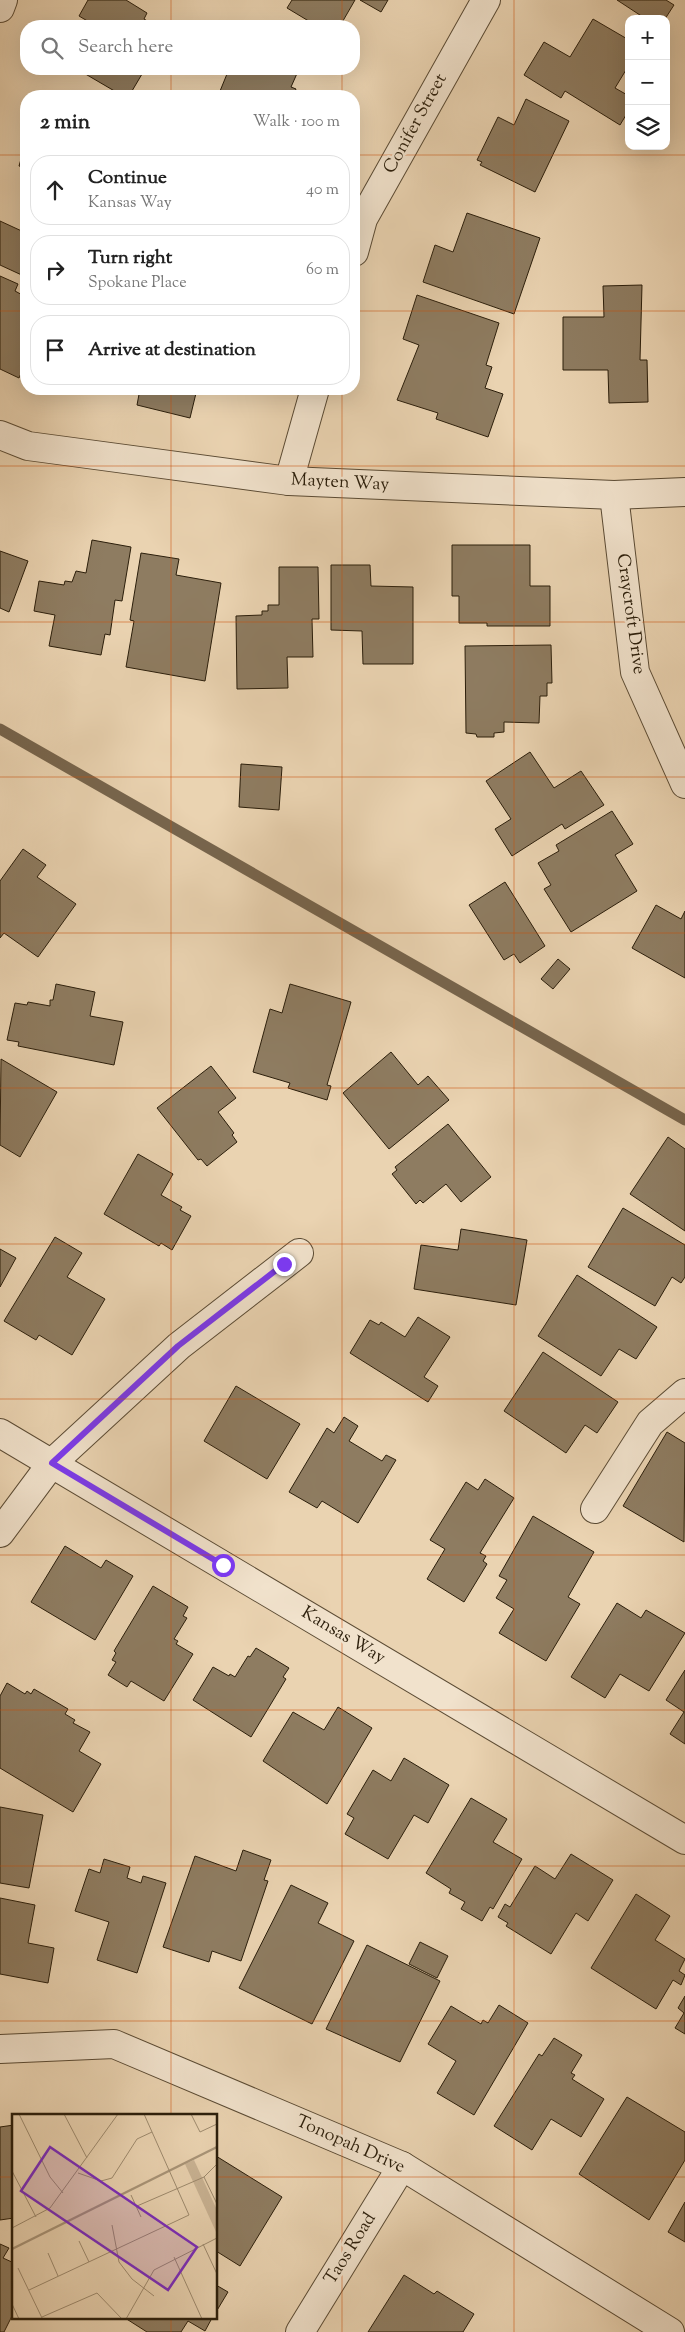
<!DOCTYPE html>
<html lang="en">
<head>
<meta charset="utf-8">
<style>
  body { margin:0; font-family:"Sorts Mill Goudy",serif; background:#f6f6f6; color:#222 }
  .controls { position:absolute; right:15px; top:15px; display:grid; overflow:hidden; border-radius:10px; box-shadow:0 5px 20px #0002 }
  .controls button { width:45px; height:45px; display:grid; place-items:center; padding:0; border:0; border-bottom:1px solid #e0e0e0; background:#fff; color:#222; font:25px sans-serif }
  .stop { position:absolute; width:15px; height:15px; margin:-11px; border:4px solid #7c3aed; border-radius:50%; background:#fff }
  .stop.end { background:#7c3aed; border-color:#fff; box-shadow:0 1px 5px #0008 }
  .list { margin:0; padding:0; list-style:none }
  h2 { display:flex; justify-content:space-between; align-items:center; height:65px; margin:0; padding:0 20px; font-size:21px }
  h2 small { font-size:16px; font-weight:400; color:#767676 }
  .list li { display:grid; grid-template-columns:32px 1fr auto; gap:15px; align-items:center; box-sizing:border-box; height:70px; margin:0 10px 10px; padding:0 10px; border:1px solid #e0e0e0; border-radius:20px }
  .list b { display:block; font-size:19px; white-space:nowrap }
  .list p { margin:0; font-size:16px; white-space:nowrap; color:#767676 }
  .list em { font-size:16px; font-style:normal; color:#767676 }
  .icon { flex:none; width:28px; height:28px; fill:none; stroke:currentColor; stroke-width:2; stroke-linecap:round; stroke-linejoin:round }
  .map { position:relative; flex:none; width:685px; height:2332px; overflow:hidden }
  .search { position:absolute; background:#fff; box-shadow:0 5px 20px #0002; left:20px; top:20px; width:340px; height:55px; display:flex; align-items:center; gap:12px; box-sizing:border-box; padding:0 18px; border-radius:20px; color:#767676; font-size:19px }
  .panel { position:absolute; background:#fff; box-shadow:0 5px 20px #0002; left:20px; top:90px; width:340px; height:305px; border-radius:20px }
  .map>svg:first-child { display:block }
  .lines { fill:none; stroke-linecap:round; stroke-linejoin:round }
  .stream { stroke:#77654d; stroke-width:11 }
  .building { fill:#8e7c61; stroke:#2b1e0b }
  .minor-casing { stroke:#5b4b34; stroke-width:30 }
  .minor { stroke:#f1e2cc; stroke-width:28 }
  .route { stroke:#7c3aed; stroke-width:6 }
  .grid { fill:none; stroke:#cc500c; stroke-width:1; stroke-opacity:0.55 }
  .labels { text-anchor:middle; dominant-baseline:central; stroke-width:5; stroke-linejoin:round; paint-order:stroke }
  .street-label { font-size:18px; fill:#2b1e0b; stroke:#f1e2cc }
  .inset-river { fill:none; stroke:#a99579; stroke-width:2.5 }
  .inset-road { fill:none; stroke:#9e8b6f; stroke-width:1 }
  .view { fill:#7b2cbf; fill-opacity:0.15; stroke:#7b2cbf; stroke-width:2.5 }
  .inset-edge { fill:none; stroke:#2b1e0b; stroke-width:2.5 }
</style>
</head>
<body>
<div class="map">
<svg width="685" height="2332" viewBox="0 0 685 2332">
  <rect width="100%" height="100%" fill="#ead3b1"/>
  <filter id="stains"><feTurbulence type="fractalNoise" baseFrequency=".004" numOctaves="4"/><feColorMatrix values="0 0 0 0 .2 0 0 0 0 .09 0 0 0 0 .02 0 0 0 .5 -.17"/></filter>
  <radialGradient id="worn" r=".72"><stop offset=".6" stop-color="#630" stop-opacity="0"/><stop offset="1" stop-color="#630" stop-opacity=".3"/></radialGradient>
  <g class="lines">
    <!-- stream -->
    <path class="stream" d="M0,729L685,1120"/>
  </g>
  <!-- building -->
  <g class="building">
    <path d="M88,0H126L147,13L144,19L156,26H96L79,16Z"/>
    <path d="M292,0H355L340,26H317L287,8Z"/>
    <path d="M360,0H388L381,12Z"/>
    <path d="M617,0H666L674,5L665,19H646Z"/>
    <path d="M593,19L629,40V65L615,88L629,96V110L620,125L565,91L561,98L524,75L544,42L570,57Z"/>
    <path d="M83,69H145L129,96H123L82,72Z"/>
    <path d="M229,69H299L291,87L296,89L293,96H218Z"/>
    <path d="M526,99L569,121L535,192L480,165L482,162L477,160L498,117L514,125Z"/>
    <path d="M26,142V168L19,166Z"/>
    <path d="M467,213L540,238L514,314L423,282L435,245L453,252Z"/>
    <path d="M0,221L26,233V277L0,265Z"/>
    <path d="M0,276L18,284L15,291L26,297V362L19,378L0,369Z"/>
    <path d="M642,285L640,360H647L648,402L609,403L608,370H563V317H604L603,286Z"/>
    <path d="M417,295L499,323L486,365L492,367L485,388L503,394L488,437L436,419L438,413L397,400L419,345L403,339Z"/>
    <path d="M140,389H197L190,418L137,405Z"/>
    <path d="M92,540L131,547L122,601L115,600L110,635L105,634L101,655L49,646L55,615L34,611L39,581L64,585L65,581L72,582L76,571L86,573Z"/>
    <path d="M452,545H530V586H550V626H487V623H459V596H452Z"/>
    <path d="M0,551L28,561L9,612L0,608Z"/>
    <path d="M141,553L179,559L176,575L221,583L205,681L126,667L134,621L130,620Z"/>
    <path d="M331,565H370L371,586L413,587V664H363L362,631L331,630Z"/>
    <path d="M279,567H318L319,619H312L313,657H287L288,688L237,689L236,616L262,615V611H268V605H279Z"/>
    <path d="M551,645L552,683H547V696H540L539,723L504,722V732L494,733V737H477L476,734L466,733L465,646Z"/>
    <path d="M530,752L554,788L581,771L604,805L565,829L562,824L512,856L495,829L511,819L486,781Z"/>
    <path d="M241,764L282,767L279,810L239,807Z"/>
    <path d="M612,811L633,844L615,855L637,891L571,932L544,889L551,885L538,863L559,851L556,845Z"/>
    <path d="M23,849L46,865L37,877L76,904L38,957L4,933L0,938V881Z"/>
    <path d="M505,882L545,946L520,963L514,954L504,960L469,905Z"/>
    <path d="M656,905L681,919L685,911V978L632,948Z"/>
    <path d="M558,959L570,969L553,989L541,979Z"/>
    <path d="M56,984L95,992L90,1016L123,1022L114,1065L18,1046L19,1042L7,1040L15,1003L27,1005L28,1002L50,1006V1000H53Z"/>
    <path d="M290,984L351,1002L327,1085L331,1086L327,1100L288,1088L290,1083L253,1072L270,1009L282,1013Z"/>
    <path d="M391,1052L418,1085L428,1076L449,1100L389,1149L343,1093Z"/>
    <path d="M1,1059L57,1092L20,1157L0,1145Z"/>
    <path d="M211,1066L236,1098L218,1112L234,1133L232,1135L237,1142L207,1166L201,1159L198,1160L157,1108Z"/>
    <path d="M448,1124L491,1177L461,1202L446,1184L423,1203L420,1200L416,1204L392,1174L397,1170L395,1167Z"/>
    <path d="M668,1137L685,1149V1231L630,1194Z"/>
    <path d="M138,1154L173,1174L161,1195L182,1207L180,1210L191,1216L172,1250L161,1243L159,1246L104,1214Z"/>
    <path d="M623,1208L685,1245V1277L681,1283L672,1277L655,1306L588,1267Z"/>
    <path d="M461,1229L527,1240L516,1305L414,1289L421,1245L458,1250Z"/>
    <path d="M55,1237L82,1253L67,1277L105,1299L72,1355L39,1335L36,1340L4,1321Z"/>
    <path d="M0,1249L16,1258L0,1287Z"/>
    <path d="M577,1275L657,1327L636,1359L619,1349L601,1376L538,1336Z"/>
    <path d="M418,1317L450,1337L424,1377L438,1386L428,1402L350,1353L370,1320L379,1325L381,1322L405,1337Z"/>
    <path d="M543,1352L618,1402L597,1433L585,1425L566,1453L504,1411Z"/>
    <path d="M236,1386L300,1424L267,1479L204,1441Z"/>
    <path d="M344,1417L358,1426L349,1441L382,1461L386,1455L396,1460L358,1523L322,1501L317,1508L289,1492L327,1428L334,1433Z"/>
    <path d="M667,1432L685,1443L684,1542L623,1506Z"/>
    <path d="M485,1479L514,1498L480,1553L486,1556L483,1561L487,1564L464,1602L427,1579L445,1549L430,1540L466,1482L478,1490Z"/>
    <path d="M533,1516L594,1552L568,1597L580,1604L546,1661L499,1633L514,1609L496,1598L507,1580L499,1576Z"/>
    <path d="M65,1546L101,1568L106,1560L133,1576L95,1640L31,1602Z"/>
    <path d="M153,1586L188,1607L183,1616L187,1618L174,1639L178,1641L176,1644L193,1654L164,1701L131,1681L127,1687L108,1675L116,1662L112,1660L116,1653L114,1651Z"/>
    <path d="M617,1603L641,1618L646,1610L685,1633L649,1691L620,1674L605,1698L571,1677Z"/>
    <path d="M256,1648L289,1668L283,1677L286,1679L251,1737L193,1700L213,1667L229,1676L230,1674L235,1677L248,1656L250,1657Z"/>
    <path d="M685,1670V1744L670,1734L684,1712L666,1700Z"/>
    <path d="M7,1683L25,1694L27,1691L31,1694L34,1689L68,1709L65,1714L75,1720L73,1723L90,1732L79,1751L101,1764L73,1812L0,1768V1696Z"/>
    <path d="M338,1707L372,1728L327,1804L263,1761L293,1712L324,1730Z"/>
    <path d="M404,1758L449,1785L428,1823L414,1815L388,1859L345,1834L354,1818L347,1814L373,1770L391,1781Z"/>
    <path d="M471,1798L507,1819L493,1842L522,1859L493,1909L490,1907L482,1921L461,1909L465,1902L449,1893L451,1889L426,1873Z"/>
    <path d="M0,1807L43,1815L29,1888L0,1883Z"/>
    <path d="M243,1850L271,1860L264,1880L268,1881L241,1961L212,1951L209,1962L163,1947L195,1856L236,1871Z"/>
    <path d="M571,1854L613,1880L588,1921L576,1913L551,1954L506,1926L508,1923L498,1917L505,1904L510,1907L535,1866L555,1879Z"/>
    <path d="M104,1859L130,1867L127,1878L141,1883L143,1876L166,1883L137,1973L97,1960L109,1922L75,1911L89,1869L100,1873Z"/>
    <path d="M291,1885L328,1903L318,1923L354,1941L312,2024L239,1988Z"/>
    <path d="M636,1894L670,1916L655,1940L685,1959L679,1971L685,1975L681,1985L673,1980L656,2009L591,1968Z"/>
    <path d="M0,1898L35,1905L28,1943L54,1948L48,1983L0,1974Z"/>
    <path d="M420,1942L448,1956L437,1978L409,1964Z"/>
    <path d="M367,1945L440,1981L400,2062L326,2029Z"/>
    <path d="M685,1996V2034L675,2028L684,2013L678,2008Z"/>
    <path d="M499,2005L528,2023L474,2115L437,2093L456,2061L428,2044L451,2006L481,2024L483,2020L488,2023Z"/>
    <path d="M554,2038L582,2055L571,2073L575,2075L572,2079L604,2099L581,2137L551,2119L532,2150L494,2126L539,2054L542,2056Z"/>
    <path d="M627,2097L685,2132V2160L649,2220L579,2174Z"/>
    <path d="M14,2125V2218L0,2220V2127Z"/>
    <path d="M216,2156L282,2197L240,2266L216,2251Z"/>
    <path d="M685,2202V2242L668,2232Z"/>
    <path d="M0,2244L9,2248L3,2258L14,2263V2312L4,2332H0Z"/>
    <path d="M404,2275L434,2294L437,2291L474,2314L463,2332H368Z"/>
    <path d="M216,2285L228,2292L216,2312Z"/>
    <path d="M125,2318H212L205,2331L188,2321L181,2332H147Z"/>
  </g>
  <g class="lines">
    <defs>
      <g id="minor">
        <path d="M0,8L3,0"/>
        <path d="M354,252L363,219L486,0"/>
        <path d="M0,435L28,446L289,481L614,495L685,492"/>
        <path d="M289,481L315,389"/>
        <path d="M614,495L635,672L685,784"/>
        <path d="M0,1433L685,1840"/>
        <path d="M595,1509L650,1423L685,1393"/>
        <path d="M0,1533L52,1463L179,1346L299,1253"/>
        <path d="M0,2049L114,2044L402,2166L670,2332"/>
        <path d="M300,2332L402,2166"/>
      </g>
    </defs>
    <!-- minor casing -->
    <use href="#minor" class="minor-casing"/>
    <!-- minor -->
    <use href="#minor" class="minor"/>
  </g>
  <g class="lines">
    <!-- route -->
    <path class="route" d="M223,1565L52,1463L178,1346L284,1264"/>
  </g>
  <!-- grid -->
  <path class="grid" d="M171,0V26M342,0V26M514,0V2332M171,69V96M342,69V96M0,155H26M354,155H685M0,311H26M354,311H685M171,389V2116M342,389V2332M0,466H685M0,622H685M0,777H685M0,933H685M0,1088H685M0,1244H685M0,1399H685M0,1555H685M0,1710H685M0,1866H685M0,2021H685M0,2177H14M216,2177H685M171,2318V2332"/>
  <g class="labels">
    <!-- street labels -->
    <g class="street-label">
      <text transform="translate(416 124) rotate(-61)">Conifer Street</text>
      <text transform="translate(340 483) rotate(3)">Mayten Way</text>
      <text transform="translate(630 614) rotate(82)">Craycroft Drive</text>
      <text transform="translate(343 1636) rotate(31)">Kansas Way</text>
      <text transform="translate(350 2145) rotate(24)">Tonopah Drive</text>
      <text transform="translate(351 2249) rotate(-58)">Taos Road</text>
    </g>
  </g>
  <!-- overview -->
  <g transform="translate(12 2114)">
    <rect width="205" height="205" fill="#ead3b1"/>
    <path d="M182,46L205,96V120L173,50Z" fill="#cab495"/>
    <path class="inset-river" d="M0,135L205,33"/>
    <path class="inset-road" d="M7,0L38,63L51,79M52,0L75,44M179,0L188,18L205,10M0,57L24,103M66,59L89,67L100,64L125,25L140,18M192,63L205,90M119,81L129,103M125,92L192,63L205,50M100,111L107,148L120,165L142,182M0,114L38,94L106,0M67,127L77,148M191,130L205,160M36,139L46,162M162,143L190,205M6,154L30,204M17,176L177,101L132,0M0,190L7,205M30,203L85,179L110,205M114,205L142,156L205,124"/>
    <path class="view" d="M38,33L185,133L156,176L9,77Z"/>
    <rect width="205" height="205" class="inset-edge"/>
  </g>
  <rect width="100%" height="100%" filter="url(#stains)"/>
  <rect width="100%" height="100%" fill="url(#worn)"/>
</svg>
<div class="controls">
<button>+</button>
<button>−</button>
<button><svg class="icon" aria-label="layers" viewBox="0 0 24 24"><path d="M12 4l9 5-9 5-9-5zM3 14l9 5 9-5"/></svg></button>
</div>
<div class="stop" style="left:223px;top:1565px"></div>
<div class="stop end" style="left:284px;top:1264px"></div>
<div class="search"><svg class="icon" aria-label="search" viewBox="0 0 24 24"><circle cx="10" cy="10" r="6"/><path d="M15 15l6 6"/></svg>Search here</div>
<section class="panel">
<h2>2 min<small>Walk · 100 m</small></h2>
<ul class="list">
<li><svg class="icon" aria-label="ahead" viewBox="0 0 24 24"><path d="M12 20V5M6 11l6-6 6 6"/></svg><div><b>Continue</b><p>Kansas Way</p></div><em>40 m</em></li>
<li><svg class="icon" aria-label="right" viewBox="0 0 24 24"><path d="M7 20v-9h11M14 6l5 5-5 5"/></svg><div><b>Turn right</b><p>Spokane Place</p></div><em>60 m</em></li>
<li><svg class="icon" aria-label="arrive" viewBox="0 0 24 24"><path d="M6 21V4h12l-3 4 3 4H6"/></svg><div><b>Arrive at destination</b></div></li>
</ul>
</section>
</div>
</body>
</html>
